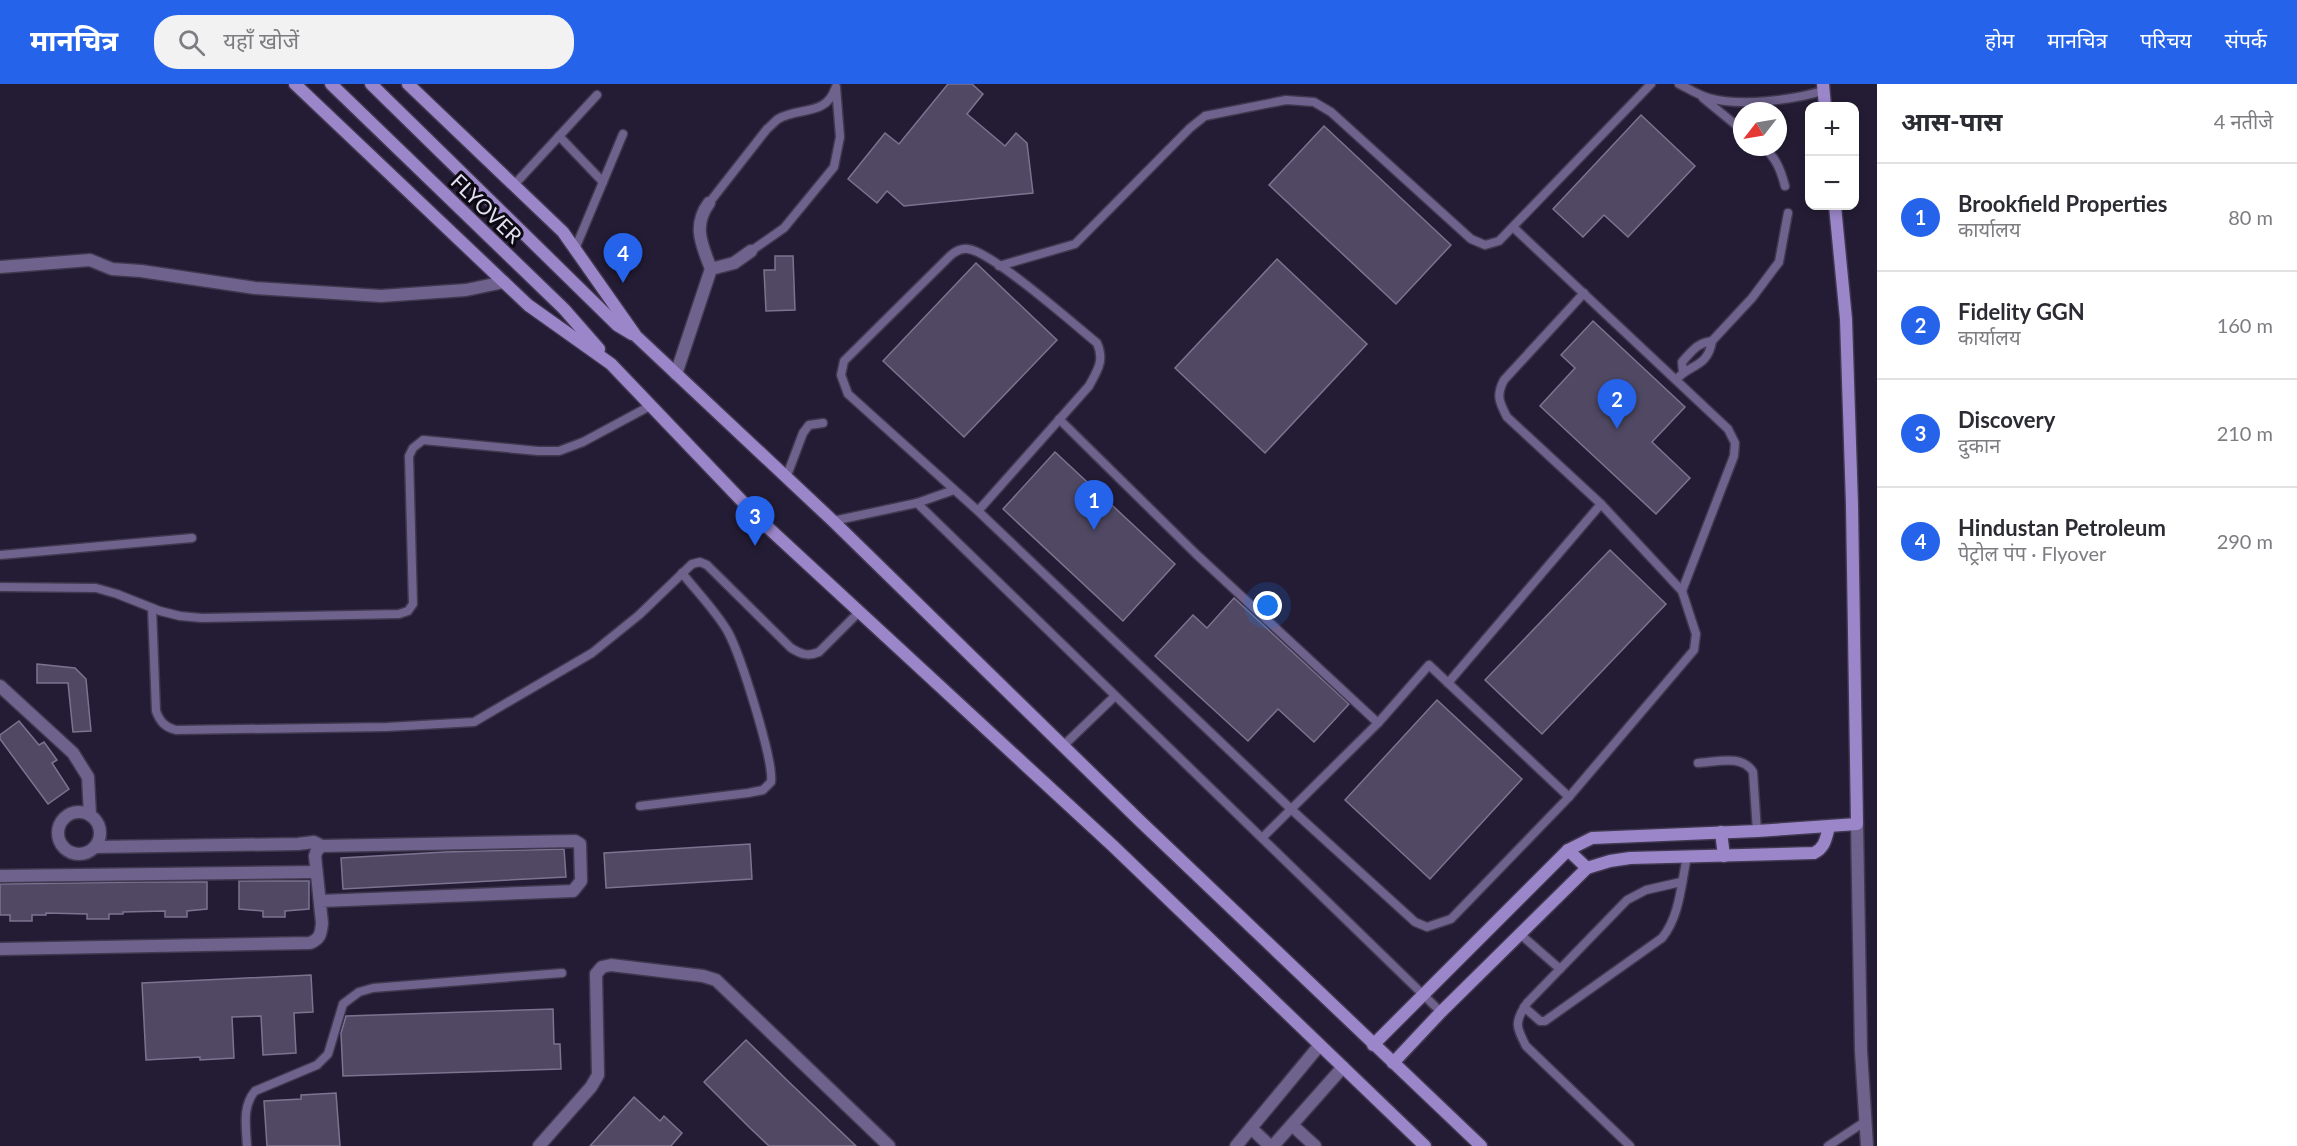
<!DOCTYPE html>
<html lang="hi">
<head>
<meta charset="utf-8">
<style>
  body { margin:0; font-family:Lato,"Noto Sans Devanagari",sans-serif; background:#f2f2f3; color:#2b2b33 }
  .controls { position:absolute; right:18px; top:18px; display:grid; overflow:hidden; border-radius:12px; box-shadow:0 3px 9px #0003 }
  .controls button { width:54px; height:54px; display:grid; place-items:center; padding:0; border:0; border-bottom:2px solid #e1e1e2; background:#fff; color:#2b2b33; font:30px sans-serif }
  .compass { position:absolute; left:1733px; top:18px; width:54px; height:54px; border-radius:50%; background:#fff; box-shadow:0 3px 9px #0003; rotate:239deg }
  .you { position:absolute; left:1268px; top:522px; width:21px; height:21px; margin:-15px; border:4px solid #fff; border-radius:50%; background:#1a73e8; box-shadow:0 0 0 9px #1a73e833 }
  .badge { display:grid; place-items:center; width:39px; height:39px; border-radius:50%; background:#2563eb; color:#fff; font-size:20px; font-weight:700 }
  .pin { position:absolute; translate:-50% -50px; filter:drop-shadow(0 2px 3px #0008) }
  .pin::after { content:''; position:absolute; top:32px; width:21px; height:18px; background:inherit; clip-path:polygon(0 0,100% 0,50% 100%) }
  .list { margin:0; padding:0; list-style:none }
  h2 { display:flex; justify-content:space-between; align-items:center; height:78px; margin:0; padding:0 24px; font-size:26px }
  h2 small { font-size:20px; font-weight:400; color:#7c7c81 }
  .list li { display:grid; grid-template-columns:39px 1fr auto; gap:18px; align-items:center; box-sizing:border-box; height:108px; padding:0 24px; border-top:2px solid #e1e1e2 }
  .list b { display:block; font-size:22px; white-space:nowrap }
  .list p { margin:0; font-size:20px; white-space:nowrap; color:#7c7c81 }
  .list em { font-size:20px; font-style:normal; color:#7c7c81 }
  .icon { flex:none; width:33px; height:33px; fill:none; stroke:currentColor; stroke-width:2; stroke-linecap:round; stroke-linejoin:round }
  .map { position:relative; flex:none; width:1877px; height:1062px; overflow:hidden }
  header { display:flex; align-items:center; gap:36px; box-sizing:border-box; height:84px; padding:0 30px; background:#2563eb; color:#fff }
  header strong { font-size:28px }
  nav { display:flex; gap:33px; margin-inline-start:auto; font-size:21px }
  .search { width:420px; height:54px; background:#f2f2f3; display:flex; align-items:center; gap:15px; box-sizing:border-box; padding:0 21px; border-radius:24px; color:#7c7c81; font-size:22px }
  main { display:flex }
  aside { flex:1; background:#fff }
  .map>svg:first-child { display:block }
  .building { fill:#514964; stroke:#7c7391; stroke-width:1.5 }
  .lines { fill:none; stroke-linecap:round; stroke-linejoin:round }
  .lane-casing { stroke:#3f384f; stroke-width:11 }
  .street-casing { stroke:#3f384f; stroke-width:15 }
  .secondary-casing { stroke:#3f384f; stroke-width:15 }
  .lane { stroke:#6f628c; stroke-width:8 }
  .street { stroke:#6f628c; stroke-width:12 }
  .secondary { stroke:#9c86ca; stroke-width:12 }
  .labels { text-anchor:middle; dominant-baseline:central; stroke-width:6; stroke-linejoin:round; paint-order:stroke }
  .street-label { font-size:21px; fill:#e5e1f2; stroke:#0c0913 }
</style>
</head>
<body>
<header>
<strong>मानचित्र</strong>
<div class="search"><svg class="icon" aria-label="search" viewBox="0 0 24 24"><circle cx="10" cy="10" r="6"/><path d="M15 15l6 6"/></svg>यहाँ खोजें</div>
<nav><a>होम</a><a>मानचित्र</a><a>परिचय</a><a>संपर्क</a></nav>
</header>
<main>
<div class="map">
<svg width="1877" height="1062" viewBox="0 0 1877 1062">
  <rect width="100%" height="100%" fill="#241c34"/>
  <!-- building -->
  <g class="building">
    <path d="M948,0H972L983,10L967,30L1005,62L1016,49L1027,59L1033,109L904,122L887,107L877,119L848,95L885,49L899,60Z"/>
    <path d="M1641,31L1695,82L1628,153L1604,131L1583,153L1553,125Z"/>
    <path d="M1324,42L1451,161L1396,220L1269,101Z"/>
    <path d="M775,172H793L795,226L766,227L764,186H775Z"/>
    <path d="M1277,175L1367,260L1265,369L1175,284Z"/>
    <path d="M976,179L1057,256L964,353L883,277Z"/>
    <path d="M1593,237L1685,323L1652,358L1690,394L1656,430L1540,322L1575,284L1561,271Z"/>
    <path d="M1055,368L1175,480L1123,537L1003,425Z"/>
    <path d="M1610,466L1666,520L1542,650L1485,596Z"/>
    <path d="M1234,514L1349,620L1314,658L1278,625L1248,657L1155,572L1193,531L1207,544Z"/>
    <path d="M37,580L75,584L86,595L91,647L73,648L68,599H37Z"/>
    <path d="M1437,616L1522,695L1430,795L1345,716Z"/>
    <path d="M19,637L39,661L44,658L57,676L52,679L69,705L48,720L0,655V651Z"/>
    <path d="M750,760L752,795L606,804L604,769Z"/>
    <path d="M564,765L566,793L343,805L341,774L445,768Z"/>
    <path d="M239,797H309V825L285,827V833H263V827L239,825Z"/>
    <path d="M141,798H207V825L187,827V833H165V827L123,828V830H109V835H87V830L46,829V831H32V837H10V831H0V800Z"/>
    <path d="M311,891L313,928L294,929L296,969L263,971L261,932L232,933L234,974L200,976V973L146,976L142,899Z"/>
    <path d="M553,925L554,960H560L561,985L343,992L341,949L346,932Z"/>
    <path d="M746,956L791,1000L856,1062H769L750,1044L704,998Z"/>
    <path d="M336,1009L340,1062H267L264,1017L301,1015V1011Z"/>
    <path d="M634,1013L660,1037L664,1032L682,1049L671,1062H590Z"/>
  </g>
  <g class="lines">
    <defs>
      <g id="lane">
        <path d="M1679,0C1689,5 1698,11 1709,14C1741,23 1791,16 1823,7"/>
        <path d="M1703,14L1742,46"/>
        <path d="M559,52L603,98"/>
        <path d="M1763,63C1776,73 1781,87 1785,102"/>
        <path d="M514,101L597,11"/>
        <path d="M709,119L767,45C771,42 774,38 778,35C798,23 826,32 835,5"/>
        <path d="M575,165L623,50"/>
        <path d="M751,167L784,144L834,83L840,53L836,3"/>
        <path d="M999,182L1075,160L1190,44L1205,32L1286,16L1314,18L1331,28L1471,155L1485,161L1499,157L1651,0"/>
        <path d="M1584,209L1504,296C1496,311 1499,318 1507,333L1601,420L1682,507"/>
        <path d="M1712,257L1752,214L1779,178L1788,129"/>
        <path d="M1676,296C1689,280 1708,284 1712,257C1697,259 1692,267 1682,278L1683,288"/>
        <path d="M1059,335L1196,470L1378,639"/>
        <path d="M786,394L803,349L809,341L823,339"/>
        <path d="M917,419L1441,928"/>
        <path d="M978,427L1089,302C1097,287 1105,277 1097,259C1075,241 991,167 968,165C961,164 956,167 951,171L844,277L841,291L848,310L978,427L1292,726L1415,838L1427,843L1451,835L1569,713L1694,566L1696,550L1682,507L1734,372L1735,359L1728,345L1514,144"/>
        <path d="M833,437L917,419L954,406"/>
        <path d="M0,471L192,454"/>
        <path d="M0,503L96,504L117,510L160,527L180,532L202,534L399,530L408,527L413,520L409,372L413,364L423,356L538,367H559L583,358L650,322"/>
        <path d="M152,524L156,627C160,638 165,643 176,646L387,643L474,638L592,569L639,531L692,480L700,478L707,481L791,564C801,570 808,573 819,568L859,528"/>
        <path d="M1448,599L1601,420"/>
        <path d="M1063,662L1115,612"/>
        <path d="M1698,679C1717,678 1742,670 1753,688L1757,747"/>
        <path d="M640,722L748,709L763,706L771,698C774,676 740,570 728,548C716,527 697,508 682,489"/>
        <path d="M1262,754L1378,639L1429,581L1569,713"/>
        <path d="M1520,850L1560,885"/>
        <path d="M1524,923L1540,937H1545L1662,854C1680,832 1681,800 1687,773"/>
        <path d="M247,1062C246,1043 242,1022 255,1007L317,981L328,970L343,920L359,908L373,904L562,889"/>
        <path d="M1630,1062L1526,962C1516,943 1514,938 1527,919L1627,816L1646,806L1681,798"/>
        <path d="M1828,1062L1866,1037"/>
      </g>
      <g id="street">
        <path d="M709,119C692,142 702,161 711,185"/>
        <path d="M0,183L90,176L112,185L141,187L255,204L381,212L466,206L504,198"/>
        <path d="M676,290L711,185L734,179L751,167"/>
        <path d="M0,602L73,669L88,693L90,731"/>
        <circle cx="79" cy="749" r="21"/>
        <path d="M1857,740L1861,967L1867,1062"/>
        <path d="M96,763L298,760L314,758L322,762"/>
        <path d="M0,792L316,788"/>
        <path d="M0,865L310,859C320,855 321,850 322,839L315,772L317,766L322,762L575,757L580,760L581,797L573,807L320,817"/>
        <path d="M1292,1041L1315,1062"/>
        <path d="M1251,1044L1270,1062"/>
        <path d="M539,1062L591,1003L598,991L596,890L602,883L611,881L703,892L716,896L889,1062"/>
        <path d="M1236,1062L1319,962"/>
        <path d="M1273,1062L1343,983"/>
      </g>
      <g id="secondary">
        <path d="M295,0L528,221L611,280L762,438L1113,762L1425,1062"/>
        <path d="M331,0L564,225L599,265"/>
        <path d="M371,0L617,241L632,250"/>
        <path d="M408,0L563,148L636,252L833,437L1140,737L1481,1062"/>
        <path d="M1823,0L1825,22"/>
        <path d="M1721,748L1724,772"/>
        <path d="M1568,766L1587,784"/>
        <path d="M1373,961L1568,766L1592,754L1757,747L1857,740L1852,421L1846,235L1835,122"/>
        <path d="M1393,979L1441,928L1587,784L1610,777L1630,774L1814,769C1825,764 1826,754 1829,743"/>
      </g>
    </defs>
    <!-- lane casing -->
    <use href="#lane" class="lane-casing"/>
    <!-- street casing -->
    <use href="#street" class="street-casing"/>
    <!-- secondary casing -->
    <use href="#secondary" class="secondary-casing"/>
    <!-- lane -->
    <use href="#lane" class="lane"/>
    <!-- street -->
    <use href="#street" class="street"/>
    <!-- secondary -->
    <use href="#secondary" class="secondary"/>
  </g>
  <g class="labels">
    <!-- street labels -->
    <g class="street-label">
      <text transform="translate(487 124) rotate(44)">FLYOVER</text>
    </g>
  </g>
</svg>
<div class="controls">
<button>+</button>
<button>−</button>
</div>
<svg class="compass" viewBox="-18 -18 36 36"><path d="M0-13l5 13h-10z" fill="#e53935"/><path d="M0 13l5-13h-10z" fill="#7c7c81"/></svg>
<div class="you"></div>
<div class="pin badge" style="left:1094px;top:446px">1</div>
<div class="pin badge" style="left:1617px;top:345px">2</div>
<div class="pin badge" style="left:755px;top:462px">3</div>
<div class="pin badge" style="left:623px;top:199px">4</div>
</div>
<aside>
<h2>आस-पास<small>4 नतीजे</small></h2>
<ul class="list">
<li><span class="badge">1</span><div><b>Brookfield Properties</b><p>कार्यालय</p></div><em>80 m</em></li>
<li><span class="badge">2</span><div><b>Fidelity GGN</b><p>कार्यालय</p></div><em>160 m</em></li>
<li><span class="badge">3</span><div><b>Discovery</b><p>दुकान</p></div><em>210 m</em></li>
<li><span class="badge">4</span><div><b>Hindustan Petroleum</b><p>पेट्रोल पंप · Flyover</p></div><em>290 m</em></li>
</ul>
</aside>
</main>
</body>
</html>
